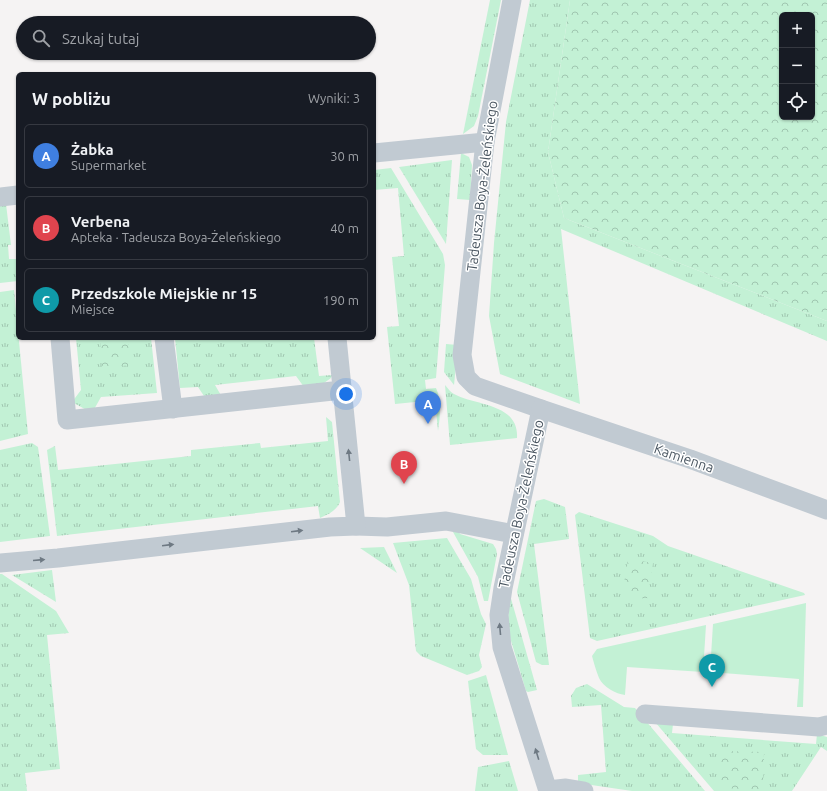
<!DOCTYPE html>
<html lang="pl">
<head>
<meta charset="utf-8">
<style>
  body { margin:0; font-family:Ubuntu,sans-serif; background:#20242c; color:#f1f3f6 }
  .controls { position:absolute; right:12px; top:12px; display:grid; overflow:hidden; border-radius:6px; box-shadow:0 1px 3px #0004 }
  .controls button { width:36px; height:36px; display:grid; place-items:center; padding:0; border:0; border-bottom:1px solid #363941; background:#171b24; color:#f1f3f6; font:20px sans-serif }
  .you { position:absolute; left:346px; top:394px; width:14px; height:14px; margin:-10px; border:3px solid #fff; border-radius:50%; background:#1a73e8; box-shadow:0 0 0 6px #1a73e833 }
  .badge { display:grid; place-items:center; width:26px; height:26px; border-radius:50%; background:#2563eb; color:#fff; font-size:13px; font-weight:700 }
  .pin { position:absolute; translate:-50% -33px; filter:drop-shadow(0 1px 2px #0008) }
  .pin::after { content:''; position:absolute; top:21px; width:14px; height:12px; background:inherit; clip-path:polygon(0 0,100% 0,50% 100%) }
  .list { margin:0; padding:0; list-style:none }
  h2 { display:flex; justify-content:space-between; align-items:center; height:52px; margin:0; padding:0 16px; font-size:17px }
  h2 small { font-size:13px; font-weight:400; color:#9ea1a6 }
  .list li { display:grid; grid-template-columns:26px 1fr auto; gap:12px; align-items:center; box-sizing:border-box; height:64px; margin:0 8px 8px; padding:0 8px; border:1px solid #363941; border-radius:6px }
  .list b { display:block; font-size:15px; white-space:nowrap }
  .list p { margin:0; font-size:13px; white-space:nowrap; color:#9ea1a6 }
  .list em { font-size:13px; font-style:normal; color:#9ea1a6 }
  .icon { flex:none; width:22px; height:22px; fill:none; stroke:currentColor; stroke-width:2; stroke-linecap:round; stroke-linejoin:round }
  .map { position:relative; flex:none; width:827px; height:791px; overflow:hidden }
  .search { position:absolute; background:#171b24; box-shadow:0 1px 3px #0004; left:16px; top:16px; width:360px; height:44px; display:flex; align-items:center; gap:10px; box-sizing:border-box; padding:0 14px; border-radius:22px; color:#9ea1a6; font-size:15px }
  .panel { position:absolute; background:#171b24; box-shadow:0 1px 3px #0004; left:16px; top:72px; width:360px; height:268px; border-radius:6px }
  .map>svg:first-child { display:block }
  .grass { fill:url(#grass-tufts) }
  .forest { fill:url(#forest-crowns); fill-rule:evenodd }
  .garden { fill:#c3f1d5 }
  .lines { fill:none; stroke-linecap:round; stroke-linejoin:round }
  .street { stroke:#c1cad2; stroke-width:19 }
  .oneway { fill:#6e7983 }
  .labels { text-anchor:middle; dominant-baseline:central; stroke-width:3; stroke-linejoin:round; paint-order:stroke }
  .street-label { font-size:14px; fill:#4a5661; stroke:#fff }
</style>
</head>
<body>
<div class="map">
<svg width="827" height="791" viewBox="0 0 827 791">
  <defs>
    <pattern id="grass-tufts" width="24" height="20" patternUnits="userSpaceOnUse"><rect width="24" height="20" fill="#c3f1d5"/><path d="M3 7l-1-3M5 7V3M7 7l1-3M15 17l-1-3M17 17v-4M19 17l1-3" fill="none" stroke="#a0c6b0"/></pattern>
    <pattern id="forest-crowns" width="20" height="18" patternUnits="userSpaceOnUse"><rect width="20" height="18" fill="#c3f1d5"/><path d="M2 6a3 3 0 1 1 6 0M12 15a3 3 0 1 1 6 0" fill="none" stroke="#a0c6b0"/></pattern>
  </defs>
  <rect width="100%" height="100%" fill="#f5f3f3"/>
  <!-- grass -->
  <g class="grass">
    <path d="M490,0H501L478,116L474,126L463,134Z"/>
    <path d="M530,0H570L548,152L564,218L827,321V341L561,229L580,404L500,374L489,316L494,243L506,122Z"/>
    <path d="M461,153L469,157L472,165L470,200L457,199Z"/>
    <path d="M452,160L446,244L399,167Z"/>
    <path d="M391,168L443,254L445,265L436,378L425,380L426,389L436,388C442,401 440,417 438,431L435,400L395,404L387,327L399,326L392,257L404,256L398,188L374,190V170Z"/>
    <path d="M0,204H6L11,245H8L9,259H18V281L0,283Z"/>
    <path d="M14,290L28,434L0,441V292Z"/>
    <path d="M76,338H151L157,393L101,397L92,413L72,402L81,390Z"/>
    <path d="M175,338H314L319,376L332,375L331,378L324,383L304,387L296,376L215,385L222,397L206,399L198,387L180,388Z"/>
    <path d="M446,344L458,345L454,385L444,372Z"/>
    <path d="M445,385C448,388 450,392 454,394C476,406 519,403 517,438L450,445Z"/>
    <path d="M326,417L332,422L340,502C336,511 329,514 320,518L318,506L57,536L47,450L55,446L58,470L191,456V450L260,443L261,448L328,441Z"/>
    <path d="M32,443L38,447L50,536L0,542V450Z"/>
    <path d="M544,499L565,507L569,539L534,544L549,665H542L536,662L517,592L536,501Z"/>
    <path d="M579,512L653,536L668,546L804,593L805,595L597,641L590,638L575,515Z"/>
    <path d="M458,530L460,534L493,544L496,549L497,554L488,601H484L478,577L453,532Z"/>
    <path d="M447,538L471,579L481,614L486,624L479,655L482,667L479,671L467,675L421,656L416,651L409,585L393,543Z"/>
    <path d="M384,547L397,573L360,548Z"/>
    <path d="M52,570L56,602L12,575Z"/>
    <path d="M0,574H2L56,611L69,633L47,635L60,769L25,773L27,791H0Z"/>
    <path d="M510,595L537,690L528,692L526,691L509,634L508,620Z"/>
    <path d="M486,675L508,755H483L476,749L468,681Z"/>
    <path d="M587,684L624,707L635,708L705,791H632L578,783V775L606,772L601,705L572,707L571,696L576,688Z"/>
    <path d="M655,722L673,724L672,733L816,744L817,734L827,737V751L821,747L792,791H714Z"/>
    <path d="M509,761L518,791H475L478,767Z"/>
  </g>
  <!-- forest -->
  <g class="forest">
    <path d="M570,0H827V321L564,218L548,152ZM782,15H812V117H782Z"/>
    <path d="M100,338H128L130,365L102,368Z"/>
    <path d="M628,559L653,563L647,599L622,595Z"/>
    <path d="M721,751L764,752L763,790L720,788Z"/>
  </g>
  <!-- garden -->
  <g class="garden">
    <path d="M806,603L803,707H797L799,679L710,672L713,624Z"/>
    <path d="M706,625L703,672L627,667L625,695C616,694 603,687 599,678C596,671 594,663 592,656L597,649Z"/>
  </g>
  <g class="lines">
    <!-- street -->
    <g class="street">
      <path d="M512,0L485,142L462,355L466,377L475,386L541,409L503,588L499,615L502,647L548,791"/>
      <path d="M374,153L485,142"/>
      <path d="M0,197L18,195"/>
      <path d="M60,338L67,420L342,390"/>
      <path d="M164,338L173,409"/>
      <path d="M541,409L690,459L827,510"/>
      <path d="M356,526L387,527L446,521L514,534"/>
      <path d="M0,563L58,558L330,527L356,526L337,338"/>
      <path d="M645,714L819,727L827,725"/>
      <path d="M548,790L566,788L584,791"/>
    </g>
  </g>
  <!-- one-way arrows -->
  <defs><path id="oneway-solid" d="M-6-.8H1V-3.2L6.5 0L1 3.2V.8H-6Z"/></defs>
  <g class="oneway">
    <use href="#oneway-solid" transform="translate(349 455) rotate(-96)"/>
    <use href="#oneway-solid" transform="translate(297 531) rotate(-7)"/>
    <use href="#oneway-solid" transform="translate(168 545) rotate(-7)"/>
    <use href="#oneway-solid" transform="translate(39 560) rotate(-5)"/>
    <use href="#oneway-solid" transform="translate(500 629) rotate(-95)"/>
    <use href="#oneway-solid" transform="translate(537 754) rotate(-107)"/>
  </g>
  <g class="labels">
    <!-- street labels -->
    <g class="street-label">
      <text transform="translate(482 186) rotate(-83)">Tadeusza Boya-Żeleńskiego</text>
      <text transform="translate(684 458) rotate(19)">Kamienna</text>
      <text transform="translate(521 504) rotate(-78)">Tadeusza Boya-Żeleńskiego</text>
    </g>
  </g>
</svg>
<div class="controls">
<button>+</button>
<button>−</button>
<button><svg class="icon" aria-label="locate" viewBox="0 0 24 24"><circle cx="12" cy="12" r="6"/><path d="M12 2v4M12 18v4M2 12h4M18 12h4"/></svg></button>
</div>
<div class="you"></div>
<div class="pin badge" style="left:428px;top:424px;background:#3f7fe0">A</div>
<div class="pin badge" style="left:404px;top:484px;background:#e0444e">B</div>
<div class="pin badge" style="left:712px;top:687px;background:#0f9aa8">C</div>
<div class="search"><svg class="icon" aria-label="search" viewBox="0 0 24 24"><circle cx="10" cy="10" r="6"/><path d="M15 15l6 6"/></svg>Szukaj tutaj</div>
<section class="panel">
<h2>W pobliżu<small>Wyniki: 3</small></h2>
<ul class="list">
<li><span class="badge" style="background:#3f7fe0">A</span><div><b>Żabka</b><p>Supermarket</p></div><em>30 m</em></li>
<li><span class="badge" style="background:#e0444e">B</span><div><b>Verbena</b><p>Apteka · Tadeusza Boya-Żeleńskiego</p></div><em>40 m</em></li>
<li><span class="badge" style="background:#0f9aa8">C</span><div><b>Przedszkole Miejskie nr 15</b><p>Miejsce</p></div><em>190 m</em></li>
</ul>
</section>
</div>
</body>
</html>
